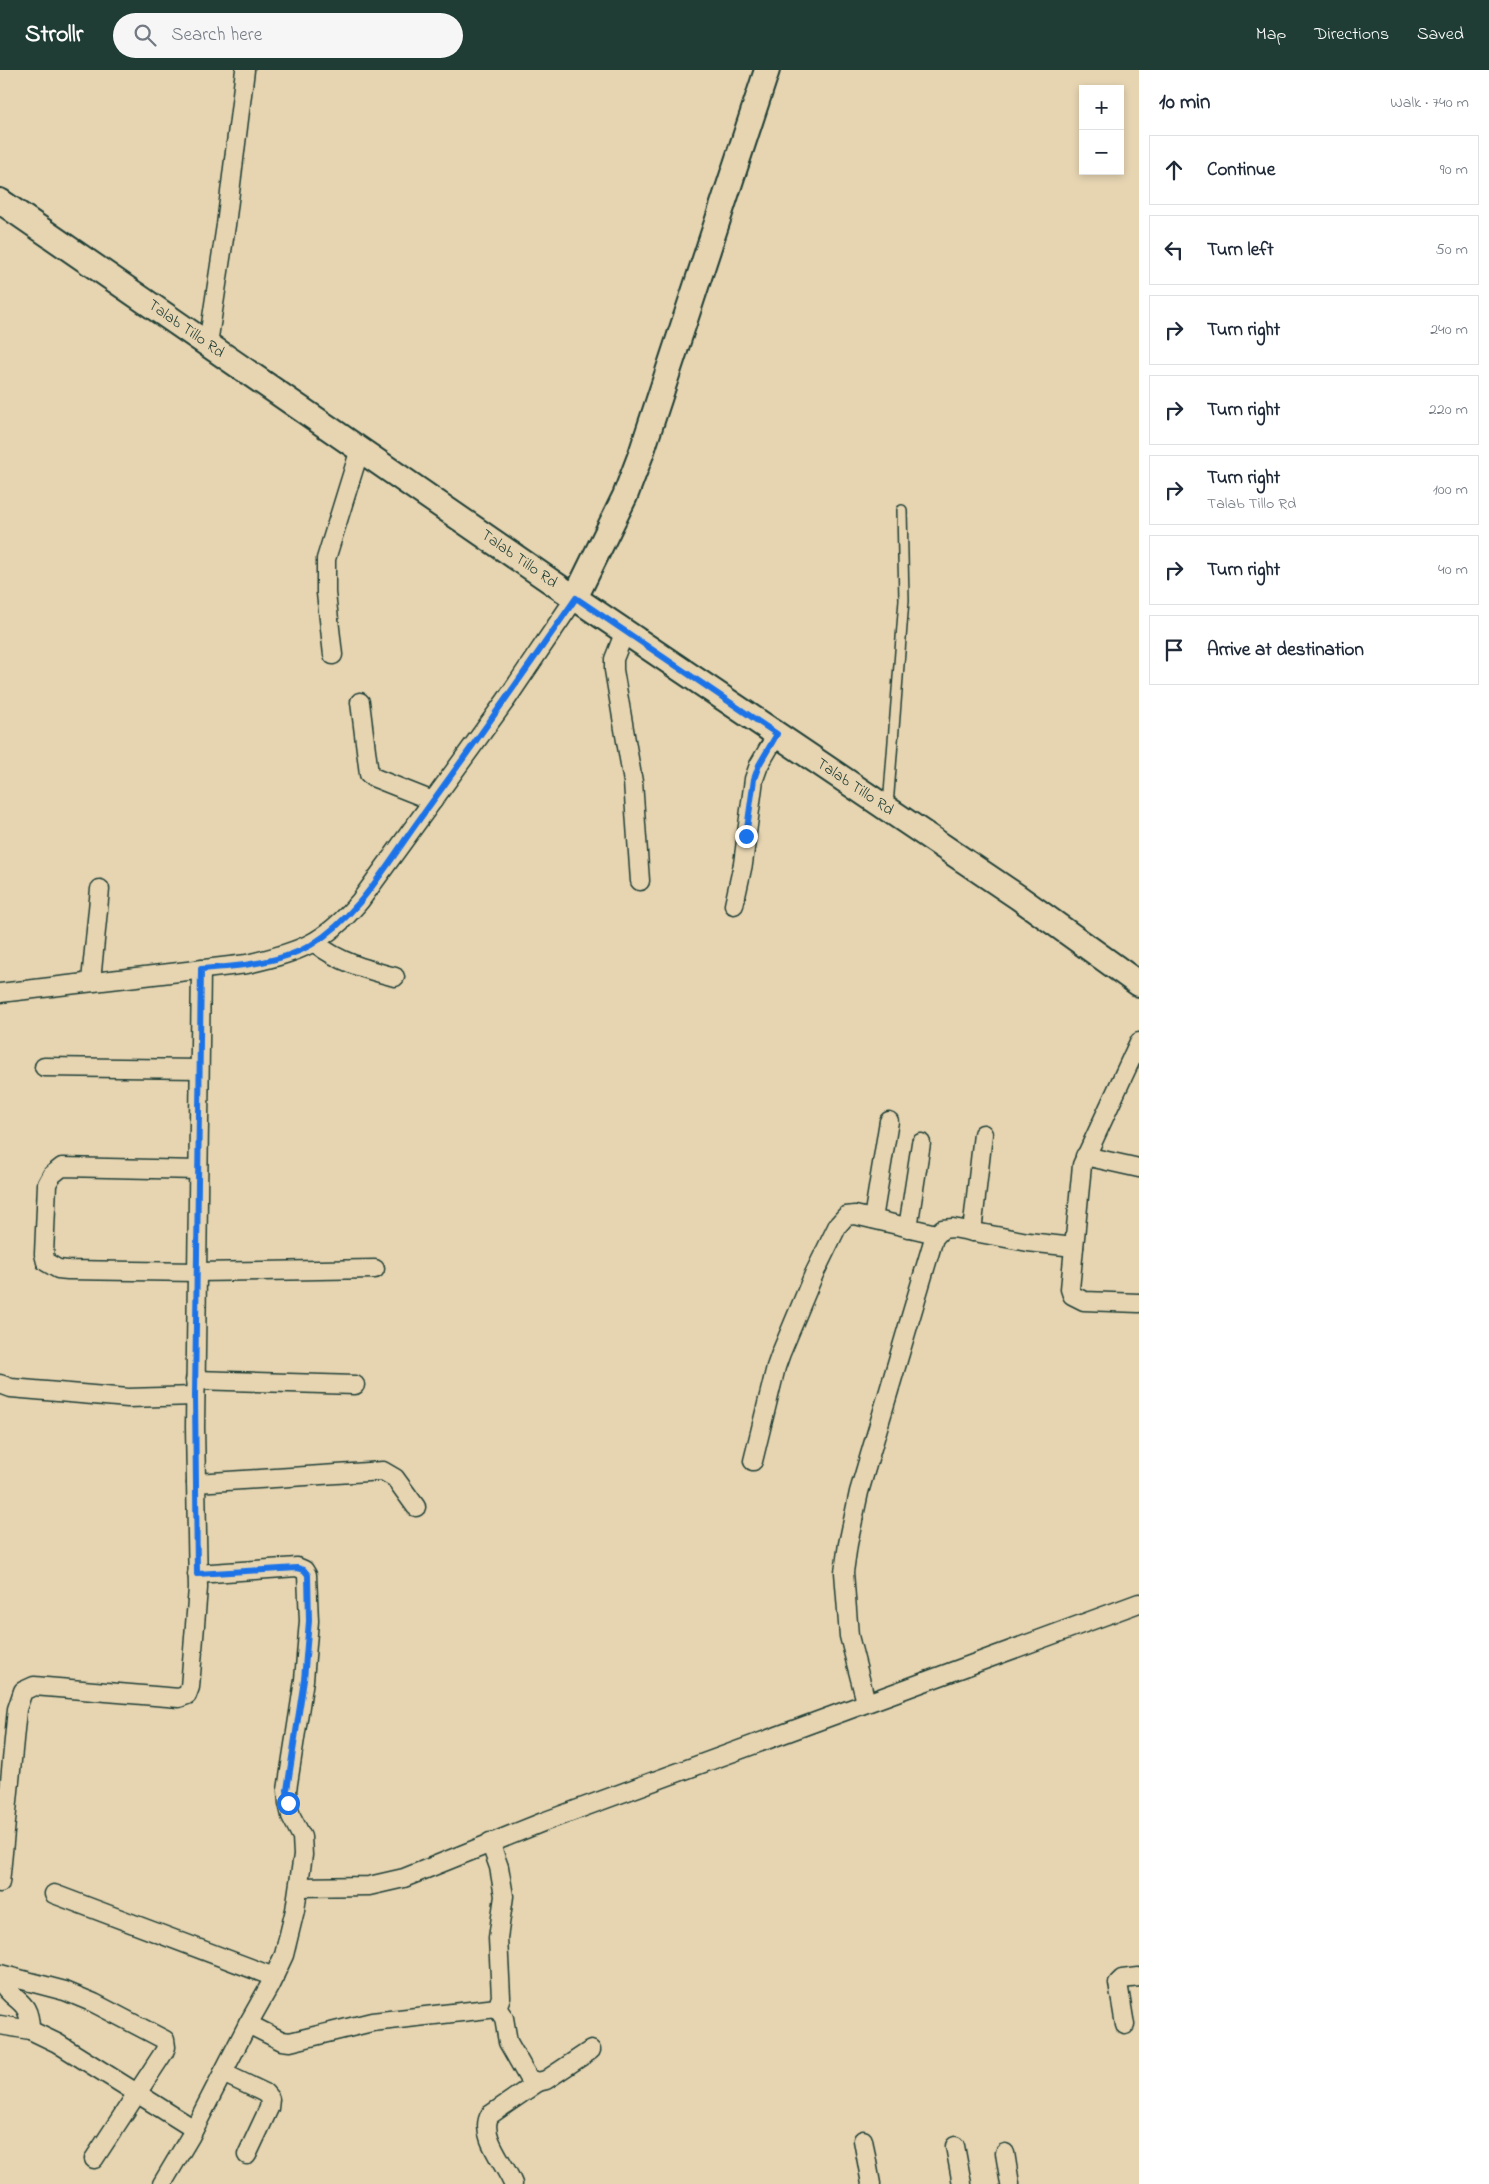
<!DOCTYPE html>
<html lang="en">
<head>
<meta charset="utf-8">
<style>
  body { margin:0; font-family:"Indie Flower",sans-serif; background:#f6f6f7; color:#1f2937 }
  .controls { position:absolute; right:15px; top:15px; display:grid; overflow:hidden; border-radius:0px; box-shadow:0 2px 8px #0003 }
  .controls button { width:45px; height:45px; display:grid; place-items:center; padding:0; border:0; border-bottom:1px solid #e0e1e3; background:#fff; color:#1f2937; font:25px sans-serif }
  .stop { position:absolute; width:15px; height:15px; margin:-11px; border:4px solid #1a73e8; border-radius:50%; background:#fff }
  .stop.end { background:#1a73e8; border-color:#fff; box-shadow:0 1px 5px #0008 }
  .list { margin:0; padding:0; list-style:none }
  h2 { display:flex; justify-content:space-between; align-items:center; height:65px; margin:0; padding:0 20px; font-size:21px }
  h2 small { font-size:16px; font-weight:400; color:#747a83 }
  .list li { display:grid; grid-template-columns:32px 1fr auto; gap:15px; align-items:center; box-sizing:border-box; height:70px; margin:0 10px 10px; padding:0 10px; border:1px solid #e0e1e3; border-radius:0px }
  .list b { display:block; font-size:19px; white-space:nowrap }
  .list p { margin:0; font-size:16px; white-space:nowrap; color:#747a83 }
  .list em { font-size:16px; font-style:normal; color:#747a83 }
  .icon { flex:none; width:28px; height:28px; fill:none; stroke:currentColor; stroke-width:2; stroke-linecap:round; stroke-linejoin:round }
  .map { position:relative; flex:none; width:1139px; height:2114px; overflow:hidden }
  header { display:flex; align-items:center; gap:30px; box-sizing:border-box; height:70px; padding:0 25px; background:#1f3d34; color:#fff }
  header strong { font-size:24px }
  nav { display:flex; gap:28px; margin-inline-start:auto; font-size:18px }
  .search { width:350px; height:45px; background:#f6f6f7; display:flex; align-items:center; gap:12px; box-sizing:border-box; padding:0 18px; border-radius:28px; color:#747a83; font-size:19px }
  main { display:flex }
  aside { flex:1; background:#fff }
  .map>svg:first-child { display:block }
  .lines { fill:none; stroke-linecap:round; stroke-linejoin:round }
  .lane-casing { stroke:#1f3d34; stroke-width:12 }
  .street-casing { stroke:#1f3d34; stroke-width:21 }
  .secondary-casing { stroke:#1f3d34; stroke-width:28 }
  .lane { stroke:#e7d5b2; stroke-width:9 }
  .street { stroke:#e7d5b2; stroke-width:18 }
  .secondary { stroke:#e7d5b2; stroke-width:24 }
  .route { stroke:#1a73e8; stroke-width:6 }
  .labels { text-anchor:middle; dominant-baseline:central; stroke-width:4.5; stroke-linejoin:round; paint-order:stroke }
  .street-label { font-size:16px; fill:#1f3d34; stroke:#e7d5b2 }
</style>
</head>
<body>
<header>
<strong>Strollr</strong>
<div class="search"><svg class="icon" aria-label="search" viewBox="0 0 24 24"><circle cx="10" cy="10" r="6"/><path d="M15 15l6 6"/></svg>Search here</div>
<nav><a>Map</a><a>Directions</a><a>Saved</a></nav>
</header>
<main>
<div class="map">
<svg width="1139" height="2114" viewBox="0 0 1139 2114">
  <rect width="100%" height="100%" fill="#e7d5b2"/>
  <filter id="ink" filterUnits="userSpaceOnUse"><feTurbulence type="fractalNoise" baseFrequency=".02" numOctaves="2"/><feDisplacementMap in="SourceGraphic" scale="10" xChannelSelector="R" yChannelSelector="G"/><feConvolveMatrix kernelMatrix="1 2 1 2 8 2 1 2 1" color-interpolation-filters="sRGB"/></filter>
  <g filter="url(#ink)">
    <g class="lines">
      <defs>
        <path id="lane" d="M888,736L904,530L902,440"/>
        <g id="street">
          <path d="M208,274L226,155L245,0"/>
          <path d="M625,561L614,589V600L633,712L640,811"/>
          <path d="M333,585L326,523V489L360,379"/>
          <path d="M360,632L369,704L375,708L433,731"/>
          <path d="M734,835L743,794L754,709L759,695L777,664"/>
          <path d="M315,873C339,892 365,899 395,907"/>
          <path d="M91,911L100,819"/>
          <path d="M0,923L247,894C299,882 324,874 360,831L506,630L575,528"/>
          <path d="M1139,972L1082,1095L1070,1219L1072,1225L1084,1231L1139,1233"/>
          <path d="M44,997L199,999"/>
          <path d="M1085,1086L1139,1098"/>
          <path d="M198,1100L62,1097L52,1105L47,1114L44,1184L46,1192L58,1199L68,1200L197,1202L375,1199"/>
          <path d="M873,1149L889,1051"/>
          <path d="M908,1158L921,1073"/>
          <path d="M972,1162L983,1064"/>
          <path d="M195,1310L355,1315"/>
          <path d="M0,1314L11,1318L128,1328L195,1326"/>
          <path d="M753,1391L776,1297L781,1283L814,1204L838,1155L846,1146L855,1145L936,1164"/>
          <path d="M196,1413L383,1401L395,1408L416,1437"/>
          <path d="M866,1632L849,1566L844,1502L848,1474L859,1422L934,1168L942,1159L953,1158L1028,1172L1074,1177"/>
          <path d="M0,1813L17,1639L23,1621L34,1616L179,1628L187,1625L190,1617L198,1518L195,1357L201,899"/>
          <path d="M299,1817L369,1816L404,1808L543,1752L1139,1533"/>
          <path d="M54,1824L274,1907"/>
          <path d="M0,1904L65,1921L94,1933L165,1970L166,1977L164,1982L94,2089"/>
          <path d="M0,1910C13,1934 30,1927 30,1960"/>
          <path d="M497,1938L504,1948L508,1972L529,2009L538,2012L546,2010L591,1980"/>
          <path d="M248,1954L282,1971L290,1972L372,1952L497,1938L501,1927L498,1868L504,1826L499,1797L490,1772"/>
          <path d="M0,1955L30,1960L57,1973L194,2059"/>
          <path d="M1125,1955L1118,1913L1122,1909L1139,1907"/>
          <path d="M223,2003L265,2023L270,2029L269,2038L247,2085"/>
          <path d="M863,2070L871,2114"/>
          <path d="M955,2076L962,2114"/>
          <path d="M1005,2083L1010,2114"/>
          <path d="M162,2114L190,2067L248,1954L270,1915L284,1885L295,1840L303,1785L302,1767L291,1746L288,1733L287,1720L304,1610L309,1551L307,1505L304,1500L297,1497L197,1504"/>
          <path d="M513,2114C506,2095 478,2065 490,2045L538,2012"/>
        </g>
        <g id="secondary">
          <path d="M0,131L575,528L1018,827L1139,914"/>
          <path d="M575,528L625,426L641,384L767,0"/>
        </g>
      </defs>
      <!-- lane casing -->
      <use href="#lane" class="lane-casing"/>
      <!-- street casing -->
      <use href="#street" class="street-casing"/>
      <!-- secondary casing -->
      <use href="#secondary" class="secondary-casing"/>
      <!-- lane -->
      <use href="#lane" class="lane"/>
      <!-- street -->
      <use href="#street" class="street"/>
      <!-- secondary -->
      <use href="#secondary" class="secondary"/>
    </g>
  </g>
  <g class="lines" filter="url(#ink)">
    <!-- route -->
    <path class="route" d="M288,1733L287,1720L304,1610L309,1551L308,1505L304,1500L297,1498L197,1504L195,1326L201,899C236,896 279,894 311,875C358,847 387,794 419,750C472,677 524,603 576,528L777,664L759,695L754,709L746,766"/>
  </g>
  <g class="labels">
    <!-- street labels -->
    <g class="street-label">
      <text transform="translate(186 259) rotate(35)">Talab Tillo Rd</text>
      <text transform="translate(519 489) rotate(35)">Talab Tillo Rd</text>
      <text transform="translate(855 717) rotate(34)">Talab Tillo Rd</text>
    </g>
  </g>
</svg>
<div class="controls">
<button>+</button>
<button>−</button>
</div>
<div class="stop" style="left:288px;top:1733px"></div>
<div class="stop end" style="left:746px;top:766px"></div>
</div>
<aside>
<h2>10 min<small>Walk · 740 m</small></h2>
<ul class="list">
<li><svg class="icon" aria-label="ahead" viewBox="0 0 24 24"><path d="M12 20V5M6 11l6-6 6 6"/></svg><div><b>Continue</b></div><em>90 m</em></li>
<li><svg class="icon" aria-label="left" viewBox="0 0 24 24"><path d="M17 20v-9H6M10 6l-5 5 5 5"/></svg><div><b>Turn left</b></div><em>50 m</em></li>
<li><svg class="icon" aria-label="right" viewBox="0 0 24 24"><path d="M7 20v-9h11M14 6l5 5-5 5"/></svg><div><b>Turn right</b></div><em>240 m</em></li>
<li><svg class="icon" aria-label="right" viewBox="0 0 24 24"><path d="M7 20v-9h11M14 6l5 5-5 5"/></svg><div><b>Turn right</b></div><em>220 m</em></li>
<li><svg class="icon" aria-label="right" viewBox="0 0 24 24"><path d="M7 20v-9h11M14 6l5 5-5 5"/></svg><div><b>Turn right</b><p>Talab Tillo Rd</p></div><em>100 m</em></li>
<li><svg class="icon" aria-label="right" viewBox="0 0 24 24"><path d="M7 20v-9h11M14 6l5 5-5 5"/></svg><div><b>Turn right</b></div><em>40 m</em></li>
<li><svg class="icon" aria-label="arrive" viewBox="0 0 24 24"><path d="M6 21V4h12l-3 4 3 4H6"/></svg><div><b>Arrive at destination</b></div></li>
</ul>
</aside>
</main>
</body>
</html>
